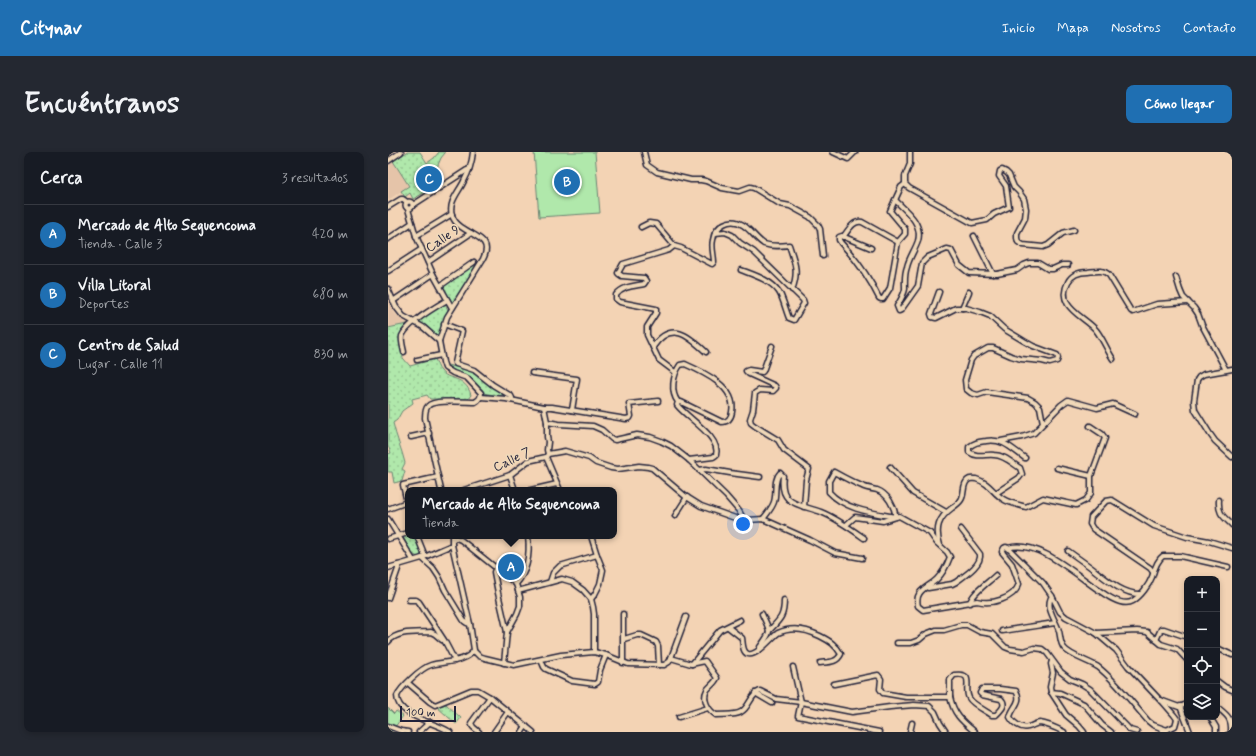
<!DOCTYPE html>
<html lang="es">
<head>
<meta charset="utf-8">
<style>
  body { margin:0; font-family:Mynerve,sans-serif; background:#242831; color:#f1f3f6 }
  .controls { position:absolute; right:12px; bottom:12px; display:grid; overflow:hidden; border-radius:8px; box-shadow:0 2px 6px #0003 }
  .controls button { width:36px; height:36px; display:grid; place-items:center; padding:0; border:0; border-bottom:1px solid #363941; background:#171b24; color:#f1f3f6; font:20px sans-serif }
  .scale { position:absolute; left:12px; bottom:10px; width:56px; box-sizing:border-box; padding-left:4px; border:2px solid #22223b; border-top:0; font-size:11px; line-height:14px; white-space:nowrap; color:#22223b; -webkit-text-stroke:3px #f0d8b8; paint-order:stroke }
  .you { position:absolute; left:355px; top:372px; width:14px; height:14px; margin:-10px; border:3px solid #fff; border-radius:50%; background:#1a73e8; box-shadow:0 0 0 6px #1a73e833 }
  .badge { display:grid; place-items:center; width:26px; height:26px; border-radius:50%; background:#1f6fb2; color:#fff; font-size:13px; font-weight:700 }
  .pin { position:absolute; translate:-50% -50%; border:2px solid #fff; box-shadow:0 1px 4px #0006 }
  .popup { position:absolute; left:17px; top:335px; width:212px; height:52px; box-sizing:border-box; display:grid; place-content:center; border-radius:8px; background:#171b24; filter:drop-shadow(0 1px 3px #0005); font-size:13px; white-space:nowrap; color:#9ea1a6 }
  .popup b { font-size:15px; color:#f1f3f6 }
  .popup::after { content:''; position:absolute; left:50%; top:100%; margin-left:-8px; border:8px solid transparent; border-top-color:#171b24 }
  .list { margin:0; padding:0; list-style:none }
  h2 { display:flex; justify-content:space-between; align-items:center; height:52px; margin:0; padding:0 16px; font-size:17px }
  h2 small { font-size:13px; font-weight:400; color:#9ea1a6 }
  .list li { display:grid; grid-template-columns:26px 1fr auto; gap:12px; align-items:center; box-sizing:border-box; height:60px; padding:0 16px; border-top:1px solid #363941 }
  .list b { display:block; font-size:15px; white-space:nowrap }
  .list p { margin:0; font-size:13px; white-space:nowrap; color:#9ea1a6 }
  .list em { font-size:13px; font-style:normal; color:#9ea1a6 }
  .icon { flex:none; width:22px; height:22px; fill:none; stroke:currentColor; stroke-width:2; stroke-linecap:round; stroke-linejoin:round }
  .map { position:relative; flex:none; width:844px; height:580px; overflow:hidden; border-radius:8px }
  header { display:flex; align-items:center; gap:24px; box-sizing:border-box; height:56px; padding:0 20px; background:#1f6fb2; color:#fff }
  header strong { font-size:19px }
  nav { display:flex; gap:22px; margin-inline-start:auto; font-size:14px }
  .intro { display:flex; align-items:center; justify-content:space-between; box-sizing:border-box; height:96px; padding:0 24px }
  h1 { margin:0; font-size:28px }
  .button { padding:10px 18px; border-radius:8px; background:#1f6fb2; color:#fff; font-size:14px; font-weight:700 }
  main { display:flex; gap:24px; padding:0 24px }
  aside { flex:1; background:#171b24; border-radius:8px; box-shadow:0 2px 6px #0003 }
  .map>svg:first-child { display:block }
  .built { fill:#e5c4a9 }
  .grass { fill:#b0e8ab; stroke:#698573 }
  .park { fill:url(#park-dots); stroke:#698573 }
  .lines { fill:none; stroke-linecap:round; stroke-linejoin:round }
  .minor-casing { stroke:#22223b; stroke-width:7 }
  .minor { stroke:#f0d8b8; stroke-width:4 }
  .labels { text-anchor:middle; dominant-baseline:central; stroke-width:3.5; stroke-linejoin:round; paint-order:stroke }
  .street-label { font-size:13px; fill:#22223b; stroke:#f0d8b8 }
</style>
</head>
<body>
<header>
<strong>Citynav</strong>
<nav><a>Inicio</a><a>Mapa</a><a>Nosotros</a><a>Contacto</a></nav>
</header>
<div class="intro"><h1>Encuéntranos</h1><a class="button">Cómo llegar</a></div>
<main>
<aside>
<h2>Cerca<small>3 resultados</small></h2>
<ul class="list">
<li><span class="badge">A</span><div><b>Mercado de Alto Seguencoma</b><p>Tienda · Calle 3</p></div><em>420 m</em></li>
<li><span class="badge">B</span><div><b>Villa Litoral</b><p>Deportes</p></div><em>680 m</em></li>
<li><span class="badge">C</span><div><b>Centro de Salud</b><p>Lugar · Calle 11</p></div><em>830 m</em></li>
</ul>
</aside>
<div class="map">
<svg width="844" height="580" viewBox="0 0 844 580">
  <defs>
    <pattern id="park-dots" width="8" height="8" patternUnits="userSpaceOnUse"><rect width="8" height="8" fill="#b0e8ab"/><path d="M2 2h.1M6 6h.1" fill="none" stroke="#97c794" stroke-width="1.8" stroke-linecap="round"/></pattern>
  </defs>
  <rect width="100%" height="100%" fill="#f3d3b4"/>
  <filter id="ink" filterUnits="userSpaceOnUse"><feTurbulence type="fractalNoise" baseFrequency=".025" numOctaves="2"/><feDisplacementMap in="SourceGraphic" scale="8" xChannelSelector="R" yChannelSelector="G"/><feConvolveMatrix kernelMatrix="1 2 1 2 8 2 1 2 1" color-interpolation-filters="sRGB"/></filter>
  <g filter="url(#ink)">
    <!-- built -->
    <g class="built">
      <path d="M5,9L21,34L0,48V13Z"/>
      <path d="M0,149L7,162L19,172L0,176Z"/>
    </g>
    <!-- grass -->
    <g class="grass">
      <path d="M146,0H207L212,61L151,65Z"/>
      <path d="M0,556L6,562L8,559L15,564L4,579L6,580H0Z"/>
    </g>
    <!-- park -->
    <g class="park">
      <path d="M19,0H32L39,11L46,6L51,0H56L57,1L53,6L47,20L44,19L37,23L36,26L39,28L40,31L45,36L25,47L22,41L17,45L13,39L21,34L5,9Z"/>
      <path d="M88,112V114L64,152L54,137L55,134Z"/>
      <path d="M55,152H57L60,158C56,166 56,178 49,183L45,182L30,171V170Z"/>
      <path d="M19,172L13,181L12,185L15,206L22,214L47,207C49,211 50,216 53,219C60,229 77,223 83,243L80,247H42L39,243L24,247L25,251L14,259L9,268L5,271C8,285 14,298 17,311L14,317L17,319L14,329L6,331L4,320H0V302L3,301L0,294V176Z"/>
      <path d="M59,213L81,218L121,246L95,241L84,228L76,222L65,219Z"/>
      <path d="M20,383L28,384L34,402L30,405L24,402L15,385Z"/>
      <path d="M58,552L73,566L68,572L49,555Z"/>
    </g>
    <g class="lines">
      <defs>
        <g id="minor">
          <path d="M256,0L259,13L269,20L303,28H313L318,29L334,36L351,39L362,35L366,36L392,52L402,54L422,65L430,73L432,77L435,104"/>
          <path d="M445,0L460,7L467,0"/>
          <path d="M522,0V12L517,24V32L521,36L584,71L599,68L606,62L621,55L618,34L611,24L612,19L614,18L618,20L621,23L626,35L631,40L636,47L638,57L637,66L629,81V86L630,90L635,93L655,95L660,93L675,81L686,78"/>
          <path d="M0,9L13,0"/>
          <path d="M507,48C518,59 535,71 530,89C527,98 521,106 519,115C516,123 517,130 517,137C516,143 512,149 509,154L511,159L513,158L530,134L534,111L540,105L559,97L563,98L571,113L581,121L609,122L629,118L636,113L641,111H650L660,117H665L674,113H680"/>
          <circle cx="21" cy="53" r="3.5"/>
          <path d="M25,53L79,18H81"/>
          <path d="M0,55L13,47H15L19,50"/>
          <path d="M20,57L28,84L45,122L64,156"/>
          <path d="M253,75L261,71L268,72L284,91L286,94L281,98L235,112L230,121L231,122L234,124L256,126L258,129L256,132C246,134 235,134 228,143V147L232,150L268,157V161L259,175V183L271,208L287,220"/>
          <path d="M327,81L337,80L344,83L352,91L366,100L415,148L416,151L406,168L401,166C398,159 395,146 391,140C383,128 366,123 353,118"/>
          <path d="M28,84L64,62"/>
          <path d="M586,84L605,122"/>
          <path d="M455,85C460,79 465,68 474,70L510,90"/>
          <path d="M0,87L24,71"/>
          <path d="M286,94L293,96L324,112L326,110C326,103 323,95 325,88C327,74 342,64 355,73C363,78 368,87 376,92C385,95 393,94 401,93C407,111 411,120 404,138"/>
          <path d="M483,96L454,84L451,85V88L453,91C468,107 481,125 491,146L493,147H495L502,136L510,90L517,82V77L502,59L513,35L517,32"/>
          <path d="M40,110L83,81"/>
          <path d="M0,119L34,97"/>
          <path d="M788,125L792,138L795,145L806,156L810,162L814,173L838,218"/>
          <path d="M52,134L86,110"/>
          <path d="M0,137L8,155L15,164L35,175L51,189"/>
          <path d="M551,140L543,162L544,165L548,166L568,156H578L592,160L602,164L616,177L636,189L645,194L669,203L670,206L669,209L662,211L654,209L633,207L623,204L605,196H600L586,204L583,208L577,228L578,237L583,241L590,243L599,240L640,246L647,250L652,255L655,271"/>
          <path d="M5,149L45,122"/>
          <path d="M574,156L581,140"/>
          <path d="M56,172L74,179L67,211L68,212L86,218L105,233L123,244L124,246V248"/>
          <path d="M384,194L375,219L374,220L361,218L358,219L361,222L385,233L387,234L388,236L385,239L372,238L367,241L365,258L362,267L363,271L367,274L390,288L396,298L421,317L418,328L416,355"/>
          <path d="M265,195C283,168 301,184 318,200"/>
          <path d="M16,200C15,195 13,189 14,184C19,171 47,155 59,148"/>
          <path d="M725,207C719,198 715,187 708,178C696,164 667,155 680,130C684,122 691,120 700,120C708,119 715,117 721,123L743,159L745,160L769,152L800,150"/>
          <path d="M29,208L53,203"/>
          <path d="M844,217L816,222L811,225L809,228L806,249L807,258L822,282L827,289L844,305"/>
          <path d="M144,221L189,227L184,258"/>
          <path d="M93,245L118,247L156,255H164L238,267L242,266L243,264L241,252L270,249"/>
          <path d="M290,250C282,240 285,223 292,213L297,212C315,220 349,235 344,260C343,266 340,270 334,270L293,250H290L289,253C300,267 333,285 328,303L325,305L301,308"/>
          <path d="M156,255L159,270V285L160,290L159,298L160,302"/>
          <path d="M159,270L171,272L205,274L214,278L224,287L227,288L249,283L262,285L273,289L283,294L301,308L338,344L351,359L355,366"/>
          <path d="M23,285L41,281"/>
          <path d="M613,289L634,285L646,281L673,253L680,248L709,256L725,252L747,262"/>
          <path d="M158,305L172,338"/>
          <path d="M502,315L525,341L558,360"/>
          <path d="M669,316L703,324"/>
          <path d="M311,318L318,317L342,321L372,325"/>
          <path d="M446,320C455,325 464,330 474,334C478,336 484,337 489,338C500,342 506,354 508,365C486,361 457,358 441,340V329Z"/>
          <path d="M122,323L127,338"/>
          <path d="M53,338L37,266C37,262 37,257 40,254C45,247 78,250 87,250C91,248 93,246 93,241L79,226L65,221L57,216L55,210L51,189L59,165L95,107C109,81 70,84 64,63C60,50 71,40 76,29C81,20 84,10 85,0"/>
          <path d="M76,338L122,323L140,309L158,305L160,302L177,299L201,306L208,311L223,316L230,317L251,314L260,315L264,316L297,344L313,354L350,367L354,368L355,366L360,368L375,367L422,388L447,401L474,406"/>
          <path d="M143,338L169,332"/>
          <path d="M608,341L631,326L634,322L632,316C624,311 616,303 606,303C597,302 590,306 581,300V295C587,290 591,290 598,289C615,286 624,297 637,306"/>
          <path d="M831,348C830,362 835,364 844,373"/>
          <path d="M20,355L15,333L50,325"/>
          <path d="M0,357L19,350"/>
          <path d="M287,364L299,345"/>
          <path d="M0,367L25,408"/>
          <path d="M375,367C379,362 384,356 386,350C389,341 385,328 392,321L395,324C391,354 412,352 433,360C448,366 462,376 476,386"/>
          <path d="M458,373L467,365L495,369L511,364L542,381L549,391L559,400L562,405C559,413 555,421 549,427C540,436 526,438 530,454L535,458L589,449C603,453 626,447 631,432L624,412L614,400L616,396L618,395L620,396L655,431L664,444L672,460L678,465L708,481L722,493L728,498L740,514L772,548L791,555L799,552"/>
          <path d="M29,384L37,404"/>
          <path d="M0,387L20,381"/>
          <path d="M65,387L68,386L73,388L128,432L132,445V454L129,462L119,480"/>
          <path d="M552,393C547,377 550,366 564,356C567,354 571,351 573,348C577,342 574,332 580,328C582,326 585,327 588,327C602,331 604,340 615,347C621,351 631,353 638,355L655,346L688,353L698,348L703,341V324L717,286L714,282L702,274"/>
          <path d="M620,396C665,383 721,464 745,449C753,444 761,433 764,425C766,418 769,408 775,404H792L840,415"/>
          <path d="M680,399C687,404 694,409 701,414C716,425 733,442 752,442"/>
          <path d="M34,406L45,416L51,425L57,438L76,469L79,471L82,472"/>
          <path d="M108,415L106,420L110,441L119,480L116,511"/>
          <path d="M0,416L34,406L64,393"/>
          <path d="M765,420L762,416L705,377L702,372L703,365L718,349L724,348L766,374L799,385L821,389L844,396"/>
          <path d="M162,430L165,421L172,414L209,403"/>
          <path d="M128,432C140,419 142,401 140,384"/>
          <path d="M540,436L564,432L568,430C576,424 594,413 592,402L573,377"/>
          <path d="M130,439L174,427L184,430L195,438L203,447L205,455L206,462V500"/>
          <path d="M664,444C657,454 666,466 670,476C673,482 671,490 676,496C682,504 701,509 710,515C727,528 746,553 760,569L765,573L779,578"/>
          <path d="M0,446L10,417V413"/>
          <path d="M203,447L207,442L212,432L215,418L209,403L203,384"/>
          <path d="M21,448H28L31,450L56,488L67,509"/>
          <path d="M582,451C584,441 601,430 608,423"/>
          <path d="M340,475L354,486C355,491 354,500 360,502C369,505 384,485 390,481C404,474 420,478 432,484C442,489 448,493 453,502C449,511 440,510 432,511"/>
          <path d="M381,479C392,467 396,465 396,448"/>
          <path d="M614,479L667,471"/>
          <path d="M708,481L749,479L759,480L773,492L789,497L799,508"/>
          <path d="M236,487L249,483H253L268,490L270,494L271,513"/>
          <path d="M768,488L773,477H776L799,485"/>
          <path d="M0,490C10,478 29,481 43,480L47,482L54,488"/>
          <path d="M509,491H523L531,488L538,482L548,478H556L573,473H579L592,480L604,482L617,495L622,497L636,499L646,496L654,497L659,501L673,520L682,527L694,532L702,537L742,578L749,580"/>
          <path d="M829,496L844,503"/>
          <path d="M372,497V495C384,478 383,482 374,462"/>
          <path d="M86,499L91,504L97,506L126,513L173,503L206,500L218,503L240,512L276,513L281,510L283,506L298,465"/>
          <path d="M283,506L303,512L317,509L329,526C327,531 322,534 319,538C314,547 320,558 328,563C336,562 347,564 353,560C362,555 362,543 372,539L388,547L413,550L464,560L502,555L526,553L541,554L547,560L552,571L558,580"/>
          <path d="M153,508L156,515L158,517L184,529L207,532L210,530L212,518L218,503"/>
          <path d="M664,509L663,512L665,521L662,535L663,540L678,563L691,574L696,580"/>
          <path d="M235,511V462"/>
          <path d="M304,512L332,478L352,468"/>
          <path d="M405,515L413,550L410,564L491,580"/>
          <path d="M829,529L837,535L844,538"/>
          <path d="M20,531L42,550L47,553L83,538H90L102,545L145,580"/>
          <path d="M446,532L490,523L493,527L492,537L495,541L518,545H562C566,563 574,569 587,580"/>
          <path d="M663,540L672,541L696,552L714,573L723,580"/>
          <path d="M367,541L384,551"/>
          <path d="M562,545V528L566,523C588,520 575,536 581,546C584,552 598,559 604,563H608C613,558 619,553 613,547L594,543L592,541L594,537H612L628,539C635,550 624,555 622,565C625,571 633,577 640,575C645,574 647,571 652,571C660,572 668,576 676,580"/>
          <path d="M773,548L786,563L789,567L787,574L774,580"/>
          <path d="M792,554L802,580"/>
          <path d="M829,555C839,563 844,566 843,580"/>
          <path d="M291,565L320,556"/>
          <path d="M822,565L828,575V580"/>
          <path d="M0,574L13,579L20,580"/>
          <path d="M31,580L42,570"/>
          <path d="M62,580C48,570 9,565 9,544C13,535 33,516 43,513C56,509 78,511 86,498L82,472L64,393V384"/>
          <path d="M91,580L85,575L83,571L102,545"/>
          <path d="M106,580L120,560"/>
          <path d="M134,580L138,574"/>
          <path d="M522,580L524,571"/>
        </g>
      </defs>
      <!-- minor casing -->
      <use href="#minor" class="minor-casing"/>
      <!-- minor -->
      <use href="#minor" class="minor"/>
    </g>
  </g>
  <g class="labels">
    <!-- street labels -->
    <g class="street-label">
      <text transform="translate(55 87) rotate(-34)">Calle 9</text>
      <text transform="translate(124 308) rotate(-26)">Calle 7</text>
    </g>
  </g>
</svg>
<div class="controls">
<button>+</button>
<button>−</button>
<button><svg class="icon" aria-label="locate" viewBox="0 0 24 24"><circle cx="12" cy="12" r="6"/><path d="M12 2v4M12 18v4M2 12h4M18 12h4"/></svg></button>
<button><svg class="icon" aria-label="layers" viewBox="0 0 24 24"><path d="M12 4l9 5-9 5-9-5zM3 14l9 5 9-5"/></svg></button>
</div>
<div class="scale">100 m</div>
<div class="you"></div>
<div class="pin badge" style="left:123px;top:415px">A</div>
<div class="popup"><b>Mercado de Alto Seguencoma</b>Tienda</div>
<div class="pin badge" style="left:179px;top:30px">B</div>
<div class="pin badge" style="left:41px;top:27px">C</div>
</div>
</main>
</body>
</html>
